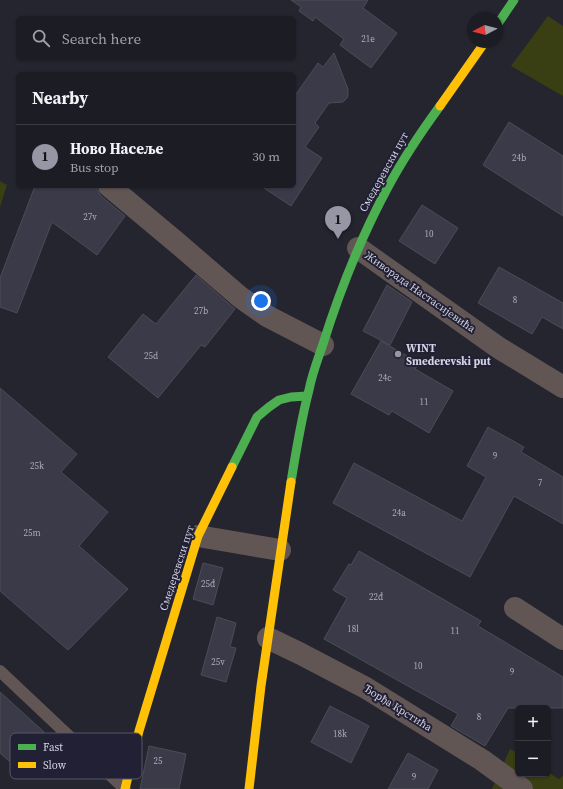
<!DOCTYPE html>
<html lang="en">
<head>
<meta charset="utf-8">
<style>
  body { margin:0; font-family:"Source Serif 4",serif; background:#25252c; color:#f1f3f6 }
  .controls { position:absolute; right:12px; bottom:12px; display:grid; overflow:hidden; border-radius:6px; box-shadow:0 1px 3px #0004 }
  .controls button { width:36px; height:36px; display:grid; place-items:center; padding:0; border:0; border-bottom:1px solid #3a3a41; background:#1c1c24; color:#f1f3f6; font:20px sans-serif }
  .compass { position:absolute; left:467px; top:12px; width:36px; height:36px; border-radius:50%; background:#1c1c24; box-shadow:0 1px 3px #0004; rotate:263deg }
  .you { position:absolute; left:261px; top:301px; width:14px; height:14px; margin:-10px; border:3px solid #fff; border-radius:50%; background:#1a73e8; box-shadow:0 0 0 6px #1a73e833 }
  .badge { display:grid; place-items:center; width:26px; height:26px; border-radius:50%; background:#9696a4; color:#111; font-size:13px; font-weight:700 }
  .pin { position:absolute; translate:-50% -33px; filter:drop-shadow(0 1px 2px #0008) }
  .pin::after { content:''; position:absolute; top:21px; width:14px; height:12px; background:inherit; clip-path:polygon(0 0,100% 0,50% 100%) }
  .list { margin:0; padding:0; list-style:none }
  h2 { display:flex; justify-content:space-between; align-items:center; height:52px; margin:0; padding:0 16px; font-size:17px }
  h2 small { font-size:13px; font-weight:400; color:#a0a1a6 }
  .list li { display:grid; grid-template-columns:26px 1fr auto; gap:12px; align-items:center; box-sizing:border-box; height:64px; padding:0 16px; border-top:1px solid #3a3a41 }
  .list b { display:block; font-size:15px; white-space:nowrap }
  .list p { margin:0; font-size:13px; white-space:nowrap; color:#a0a1a6 }
  .list em { font-size:13px; font-style:normal; color:#a0a1a6 }
  .icon { flex:none; width:22px; height:22px; fill:none; stroke:currentColor; stroke-width:2; stroke-linecap:round; stroke-linejoin:round }
  .map { position:relative; flex:none; width:563px; height:789px; overflow:hidden }
  .search { position:absolute; background:#1c1c24; box-shadow:0 1px 3px #0004; left:16px; top:16px; width:280px; height:44px; display:flex; align-items:center; gap:10px; box-sizing:border-box; padding:0 14px; border-radius:6px; color:#a0a1a6; font-size:15px }
  .panel { position:absolute; background:#1c1c24; box-shadow:0 1px 3px #0004; left:16px; top:72px; width:280px; height:116px; border-radius:6px }
  .map>svg:first-child { display:block }
  .green { fill:#393f13 }
  .building { fill:#3b3a49; stroke:#4c4c56 }
  .lines { fill:none; stroke-linecap:round; stroke-linejoin:round }
  .lane { stroke:#625655; stroke-width:12 }
  .street { stroke:#625655; stroke-width:22 }
  .fast { stroke:#4caf50; stroke-width:9 }
  .slow { stroke:#ffc107; stroke-width:9 }
  .poi-dot { fill:#9696a4; stroke:#212035; stroke-width:1.5 }
  .labels { text-anchor:middle; dominant-baseline:central; stroke-width:4; stroke-linejoin:round; paint-order:stroke }
  .number-label { font-size:9px; fill:#adadbc }
  .street-label { font-size:11px; fill:#d3d3e2; stroke:#212035 }
  .poi-label { font-size:11px; font-weight:bold; fill:#d3d3e2; stroke:#212035; text-anchor:start }
  .key { fill:#212035; stroke:#565669; stroke-width:1 }
  .key-label { font-size:11px; fill:#d3d3e2 }
</style>
</head>
<body>
<div class="map">
<svg width="563" height="789" viewBox="0 0 563 789">
  <rect width="100%" height="100%" fill="#252530"/>
  <!-- green -->
  <g class="green">
    <path d="M548,16L563,26V96L511,66Z"/>
    <path d="M0,181L7,185L0,207Z"/>
    <path d="M510,749L518,753V774H548V772L559,779L563,776V789H492Z"/>
  </g>
  <!-- building -->
  <g class="building">
    <path d="M291,0H368L363,8L397,33L371,68L340,45L344,39L315,17L313,21L299,11L301,7Z"/>
    <path d="M334,53L348,89V95L347,98L343,102L329,103L315,123L319,127L305,147L322,158L291,206L261,186H294V97L318,63L323,67Z"/>
    <path d="M509,122L563,156V216L483,165Z"/>
    <path d="M35,186H94L97,189L101,196L125,216L97,255L52,222L17,313L0,307V278Z"/>
    <path d="M422,205L458,228L435,264L399,241Z"/>
    <path d="M499,267L563,303V329L542,317L532,334L478,303Z"/>
    <path d="M196,275L235,309L205,347L201,345L158,398L108,357L143,314L156,324Z"/>
    <path d="M387,285L412,302L390,345L363,331Z"/>
    <path d="M381,341L419,363L415,369L453,391L429,433L392,411L389,415L351,394Z"/>
    <path d="M0,388L77,454L61,472L108,512L79,546L128,589L68,650L0,591Z"/>
    <path d="M488,427L524,447L521,452L563,477V524L514,496L470,577L333,503L354,463L462,521L486,477L467,466Z"/>
    <path d="M359,551L481,621L478,626L563,677V708H508L485,746L451,726L458,714L324,639L347,598L333,590L349,564L351,565Z"/>
    <path d="M203,563L223,568L213,605L193,599Z"/>
    <path d="M217,617L236,623L230,647L236,648L226,682L201,675Z"/>
    <path d="M0,692L44,732L14,765L0,753Z"/>
    <path d="M330,706L369,726L351,763L311,742Z"/>
    <path d="M149,746L186,754L179,789H140Z"/>
    <path d="M408,753L438,770L428,789H388Z"/>
  </g>
  <g class="lines">
    <!-- lane -->
    <path class="lane" d="M0,671L125,789"/>
    <!-- street -->
    <g class="street">
      <path d="M109,186L176,242L240,297L267,316L323,345"/>
      <path d="M358,248L499,348L563,387"/>
      <path d="M198,536L280,550"/>
      <path d="M515,608L563,639"/>
      <path d="M268,638L301,654L366,688L482,760L522,789"/>
    </g>
    <!-- fast -->
    <g class="fast">
      <path d="M497,25L514,0"/>
      <path d="M232,467L257,417L269,407L279,400L291,397L307,396"/>
      <path d="M291,482C296,451 301,420 309,390C312,374 318,359 323,344C340,290 361,237 388,187C403,159 421,132 440,106"/>
    </g>
    <!-- slow -->
    <g class="slow">
      <path d="M440,106L485,42"/>
      <path d="M125,789L139,731L198,536L232,467"/>
      <path d="M249,789L261,686L291,482"/>
    </g>
  </g>
  <!-- markers -->
  <circle class="poi-dot" cx="398" cy="354" r="4"/>
  <g class="labels">
    <!-- number labels -->
    <g class="number-label">
      <text x="368" y="39">21e</text>
      <text x="519" y="158">24b</text>
      <text x="90" y="217">27v</text>
      <text x="429" y="234">10</text>
      <text x="515" y="300">8</text>
      <text x="201" y="311">27b</text>
      <text x="151" y="356">25d</text>
      <text x="385" y="378">24c</text>
      <text x="424" y="402">11</text>
      <text x="495" y="456">9</text>
      <text x="37" y="466">25k</text>
      <text x="540" y="483">7</text>
      <text x="399" y="513">24a</text>
      <text x="32" y="533">25m</text>
      <text x="208" y="584">25đ</text>
      <text x="376" y="597">22đ</text>
      <text x="353" y="629">18l</text>
      <text x="455" y="631">11</text>
      <text x="218" y="662">25v</text>
      <text x="418" y="666">10</text>
      <text x="512" y="672">9</text>
      <text x="479" y="717">8</text>
      <text x="340" y="734">18k</text>
      <text x="158" y="761">25</text>
      <text x="414" y="777">9</text>
    </g>
    <!-- street labels -->
    <g class="street-label">
      <text transform="translate(384 172) rotate(-61)">Смедеревски пут</text>
      <text transform="translate(420 292) rotate(35)">Живорада Настасијевића</text>
      <text transform="translate(177 568) rotate(-72)">Смедеревски пут</text>
      <text transform="translate(398 708) rotate(32)">Ђорђа Крстића</text>
    </g>
    <!-- poi labels -->
    <g class="poi-label">
      <text x="406" y="348">WINT<tspan x="406" dy="13">Smederevski put</tspan></text>
    </g>
  </g>
  <!-- legend -->
  <rect x="10" y="733" width="132" height="46" rx="6" class="key"/>
  <rect x="18" y="744" width="18" height="6" fill="#4caf50"/>
  <rect x="18" y="762" width="18" height="6" fill="#ffc107"/>
  <g class="key-label">
    <text x="43" y="751">Fast</text>
    <text x="43" y="769">Slow</text>
  </g>
</svg>
<div class="controls">
<button>+</button>
<button>−</button>
</div>
<svg class="compass" viewBox="-18 -18 36 36"><path d="M0-13l5 13h-10z" fill="#e53935"/><path d="M0 13l5-13h-10z" fill="#a0a1a6"/></svg>
<div class="you"></div>
<div class="pin badge" style="left:338px;top:239px">1</div>
<div class="search"><svg class="icon" aria-label="search" viewBox="0 0 24 24"><circle cx="10" cy="10" r="6"/><path d="M15 15l6 6"/></svg>Search here</div>
<section class="panel">
<h2>Nearby<small></small></h2>
<ul class="list">
<li><span class="badge">1</span><div><b>Ново Насеље</b><p>Bus stop</p></div><em>30 m</em></li>
</ul>
</section>
</div>
</body>
</html>
